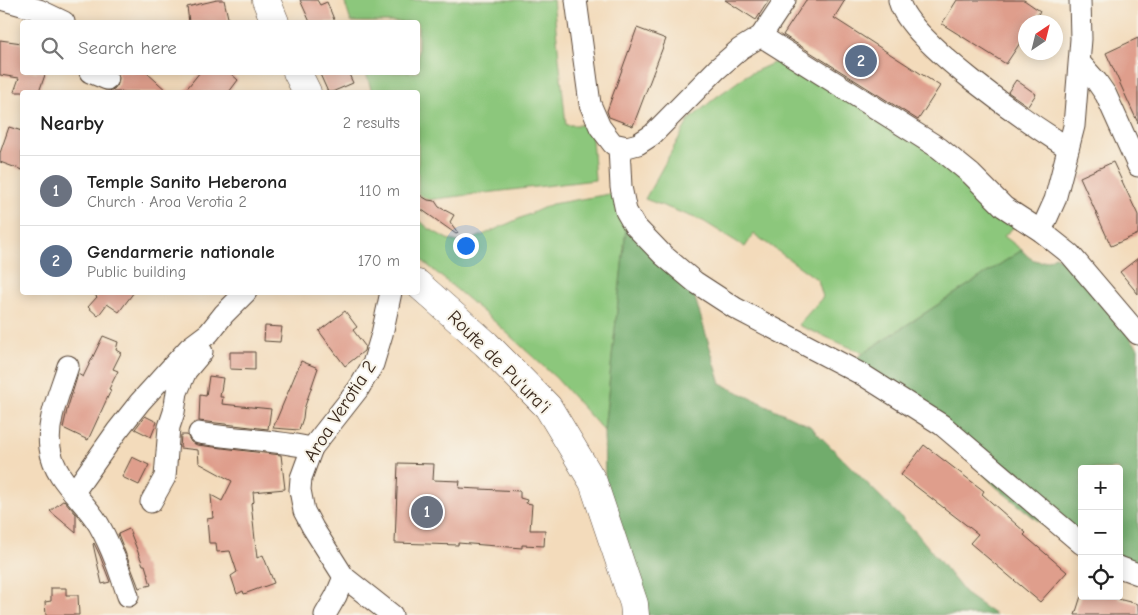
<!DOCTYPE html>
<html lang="en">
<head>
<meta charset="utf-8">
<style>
  body { margin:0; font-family:"Comic Neue",sans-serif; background:#f6f6f6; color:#222 }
  .controls { position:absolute; right:15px; bottom:15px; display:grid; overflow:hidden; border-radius:5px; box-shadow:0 2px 12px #0003 }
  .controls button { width:45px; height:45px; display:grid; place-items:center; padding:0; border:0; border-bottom:1px solid #e0e0e0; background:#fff; color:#222; font:25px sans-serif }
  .compass { position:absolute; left:1018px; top:15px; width:45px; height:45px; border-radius:50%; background:#fff; box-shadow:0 2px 12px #0003; rotate:35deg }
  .you { position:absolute; left:465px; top:245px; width:18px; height:18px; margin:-12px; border:4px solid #fff; border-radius:50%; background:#1a73e8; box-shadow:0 0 0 8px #1a73e833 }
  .badge { display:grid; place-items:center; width:32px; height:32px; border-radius:50%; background:#2563eb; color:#fff; font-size:16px; font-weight:700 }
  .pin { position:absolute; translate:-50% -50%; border:2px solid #fff; box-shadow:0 1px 5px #0006 }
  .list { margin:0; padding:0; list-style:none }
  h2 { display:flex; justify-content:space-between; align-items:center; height:65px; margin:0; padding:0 20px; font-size:21px }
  h2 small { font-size:16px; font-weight:400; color:#767676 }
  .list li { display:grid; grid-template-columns:32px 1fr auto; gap:15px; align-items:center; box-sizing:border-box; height:70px; padding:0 20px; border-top:1px solid #e0e0e0 }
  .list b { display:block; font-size:19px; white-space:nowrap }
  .list p { margin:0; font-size:16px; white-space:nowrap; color:#767676 }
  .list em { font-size:16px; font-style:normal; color:#767676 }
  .icon { flex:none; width:28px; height:28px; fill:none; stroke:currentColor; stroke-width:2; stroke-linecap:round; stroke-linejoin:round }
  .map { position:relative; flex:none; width:1138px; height:615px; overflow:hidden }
  .search { position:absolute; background:#fff; box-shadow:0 2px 12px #0003; left:20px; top:20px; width:400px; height:55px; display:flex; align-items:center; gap:12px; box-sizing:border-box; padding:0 18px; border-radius:5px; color:#767676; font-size:19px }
  .panel { position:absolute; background:#fff; box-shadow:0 2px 12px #0003; left:20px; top:90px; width:400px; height:205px; border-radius:5px }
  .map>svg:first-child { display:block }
  .green { fill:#8cc77c; stroke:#64784d }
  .forest { fill:#71ac6c; stroke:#566b45 }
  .building { fill:#df9e8c }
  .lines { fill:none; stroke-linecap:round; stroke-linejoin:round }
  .minor-casing { stroke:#574536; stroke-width:23 }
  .major-casing { stroke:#574536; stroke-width:29 }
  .minor { stroke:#fff; stroke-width:21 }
  .major { stroke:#fff; stroke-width:28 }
  .labels { text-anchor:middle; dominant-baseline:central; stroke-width:4; stroke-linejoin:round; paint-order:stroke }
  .street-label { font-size:19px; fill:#3b2a1e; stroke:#f7f3e8 }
</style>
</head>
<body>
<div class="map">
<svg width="1138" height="615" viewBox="0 0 1138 615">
  <rect width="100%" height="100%" fill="#f7f3e8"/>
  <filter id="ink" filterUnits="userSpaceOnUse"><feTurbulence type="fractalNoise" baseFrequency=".02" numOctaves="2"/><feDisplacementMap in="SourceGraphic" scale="10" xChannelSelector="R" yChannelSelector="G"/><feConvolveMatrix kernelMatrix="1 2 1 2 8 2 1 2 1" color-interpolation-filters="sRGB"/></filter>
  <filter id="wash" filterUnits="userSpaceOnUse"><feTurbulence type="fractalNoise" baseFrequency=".0096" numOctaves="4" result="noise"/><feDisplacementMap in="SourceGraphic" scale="20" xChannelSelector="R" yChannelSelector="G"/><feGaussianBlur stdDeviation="1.12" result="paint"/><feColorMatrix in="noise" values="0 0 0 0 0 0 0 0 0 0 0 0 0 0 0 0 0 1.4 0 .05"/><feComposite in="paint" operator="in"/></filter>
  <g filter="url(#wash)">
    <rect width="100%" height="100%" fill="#f3dbbb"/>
    <!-- green -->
    <g class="green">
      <path d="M344,0H553L566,125H591L595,180L418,201V92H372L366,73L418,72V22H351Z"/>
      <path d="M778,61L807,71L926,148L1015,226L1004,236L1022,250L863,353L798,325L823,297L818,280L754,234L745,247L703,221L645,199L689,120L715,98L747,75Z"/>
      <path d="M621,192L628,210L604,431L556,378L495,322L418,257V219L428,228L447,239L461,243L476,238L552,204Z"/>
    </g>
    <!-- forest -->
    <g class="forest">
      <path d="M628,210L692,288L721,384L810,426L915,531L967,595L996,615H643L605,480L604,431Z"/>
      <path d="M1022,250C1031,262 1043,265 1055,256L1080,269L1138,348V578L1119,569V469H1082V549L1059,538L995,486L923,411L836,371Z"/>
    </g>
    <g id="blocks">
      <!-- building -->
      <g class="building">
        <path d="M217,0H224L229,22H189L187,7Z"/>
        <path d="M300,0H317L320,5L327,2L335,22H310Z"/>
        <path d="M725,0H769L756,20Z"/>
        <path d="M806,0H845L834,18L940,86L918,120L783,35Z"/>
        <path d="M957,0H1024L1040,11L1033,22H1026V34L1006,64L942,24Z"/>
        <path d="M637,28L666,39L633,126L609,117L607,111Z"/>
        <path d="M1138,38V123L1106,53Z"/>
        <path d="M0,40L22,43V72H46L39,92H14L19,78L0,75Z"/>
        <path d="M117,72H146L168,92H105L114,89L118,84L119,78Z"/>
        <path d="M200,72H229L238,80L229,92H184Z"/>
        <path d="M319,72H348L353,83L332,92H328Z"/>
        <path d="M1016,80L1036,94L1028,106L1008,92Z"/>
        <path d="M9,127L22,131V170L0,162V153Z"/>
        <path d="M1113,162L1138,215V234L1111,246L1080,177Z"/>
        <path d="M418,194L428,200L435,201L439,207L454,215L450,222L458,233L456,234L418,207Z"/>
        <path d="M1138,258V294L1120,272Z"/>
        <path d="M91,292H134L119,312L107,304L98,316L88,307L97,297Z"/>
        <path d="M345,311L357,327L353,330L365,346L364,351L345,366L319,331Z"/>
        <path d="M265,326L282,327L280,342L264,341Z"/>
        <path d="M103,336L118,342L116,350L121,353L113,369L118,371L109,389L111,390L88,440L63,428L67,410L78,374L83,377Z"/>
        <path d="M230,352H255V370L230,369Z"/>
        <path d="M301,361L318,368L304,409L303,418L299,430L273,428Z"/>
        <path d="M209,376L223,378L220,397H223L222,404L271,409L268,429L199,421L200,395L206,396Z"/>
        <path d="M145,416L157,422L151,437L135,429Z"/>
        <path d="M181,435H187L191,442L197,445L281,455L285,489L253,492L254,502L251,503L257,558L263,555L274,583L244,594L243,591L237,594L231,576L237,572L230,551L217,552L216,543H209L207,519L213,518L211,495L222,501L232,481L199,463L198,450L180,448Z"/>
        <path d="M924,445L984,491L982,494L1026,533L1024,535L1067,572L1040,602L970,543L978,534L901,475Z"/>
        <path d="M132,457L149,465L139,485L122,477Z"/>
        <path d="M398,463L434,464L433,480L460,481L459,488L520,491V498L527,500L526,503L532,504L530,530H545L544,546L522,545V548L458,543V545L395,543Z"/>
        <path d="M64,500L76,514V533L50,511Z"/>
        <path d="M129,529L143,565H145L151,585L139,588L118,534Z"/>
        <path d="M94,543L100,556L110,582L102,584L93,544Z"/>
        <path d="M51,588H66V595H78L79,615H46L45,602L51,601Z"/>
        <path d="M1081,596H1119L1118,599L1138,604V615H1075Z"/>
      </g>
    </g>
  </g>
  <g filter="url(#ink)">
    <use href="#blocks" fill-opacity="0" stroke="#574536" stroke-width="1"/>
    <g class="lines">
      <defs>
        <g id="minor">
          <path d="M4,0L39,10L64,22"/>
          <path d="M576,0L590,104L600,127L613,144L627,147L638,144L652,135L717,69L740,49L761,36L785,0"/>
          <path d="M899,0C906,40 1032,125 1068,148"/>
          <path d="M761,36L939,148L971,174L1004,207L1041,231L1070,254L1138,334"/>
          <path d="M1080,63L1097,82L1106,95L1138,166"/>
          <path d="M90,72L107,79"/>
          <path d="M619,147L621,187L626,211L634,225L663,255L695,282L735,308L863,375L942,425L1082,544"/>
          <path d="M1041,231L1055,200L1074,126L1081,39L1080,0"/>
          <path d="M391,292L382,334L373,364L359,388L312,448L301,478L300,490L304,511L313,528L344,577L392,615"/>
          <path d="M68,366C60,392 46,421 50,448C54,480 84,499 99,525C112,548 120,572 128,596"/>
          <path d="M199,433C236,439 275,440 312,448"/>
          <path d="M74,492L117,431L140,402L189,348L209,333L224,314L246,292"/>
          <path d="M151,502L165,477L169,427L174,412L177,392L186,371L202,352"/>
          <path d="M1119,567L1138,574"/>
          <path d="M325,615L336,596L344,577"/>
        </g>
        <g id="major">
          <path d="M266,0L275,22"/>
          <path d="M297,72L307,92"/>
          <path d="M418,284L486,344L548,407L593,482L634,604L635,615"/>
        </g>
      </defs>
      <!-- minor casing -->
      <use href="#minor" class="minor-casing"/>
      <!-- major casing -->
      <use href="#major" class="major-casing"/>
      <!-- minor -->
      <use href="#minor" class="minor"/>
      <!-- major -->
      <use href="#major" class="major"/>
    </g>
  </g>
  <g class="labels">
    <!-- street labels -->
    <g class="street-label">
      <text transform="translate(499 362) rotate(45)">Route de Pu'ura'i</text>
      <text transform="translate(340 411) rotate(-57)">Aroa Verotia 2</text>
    </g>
  </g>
</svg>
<div class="controls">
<button>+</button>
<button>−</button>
<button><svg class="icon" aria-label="locate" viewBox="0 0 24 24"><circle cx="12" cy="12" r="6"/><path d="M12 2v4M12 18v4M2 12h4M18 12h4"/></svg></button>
</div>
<svg class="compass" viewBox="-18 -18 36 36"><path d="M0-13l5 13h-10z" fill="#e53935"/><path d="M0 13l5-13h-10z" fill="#767676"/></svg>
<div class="you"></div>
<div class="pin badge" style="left:427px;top:512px;background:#6b7280">1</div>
<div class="pin badge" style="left:861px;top:61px;background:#5c6f8a">2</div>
<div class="search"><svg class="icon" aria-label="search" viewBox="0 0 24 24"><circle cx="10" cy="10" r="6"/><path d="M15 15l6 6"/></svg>Search here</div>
<section class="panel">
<h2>Nearby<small>2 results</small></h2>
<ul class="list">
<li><span class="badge" style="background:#6b7280">1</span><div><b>Temple Sanito Heberona</b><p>Church · Aroa Verotia 2</p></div><em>110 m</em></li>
<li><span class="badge" style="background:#5c6f8a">2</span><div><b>Gendarmerie nationale</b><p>Public building</p></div><em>170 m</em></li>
</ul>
</section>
</div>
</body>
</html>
